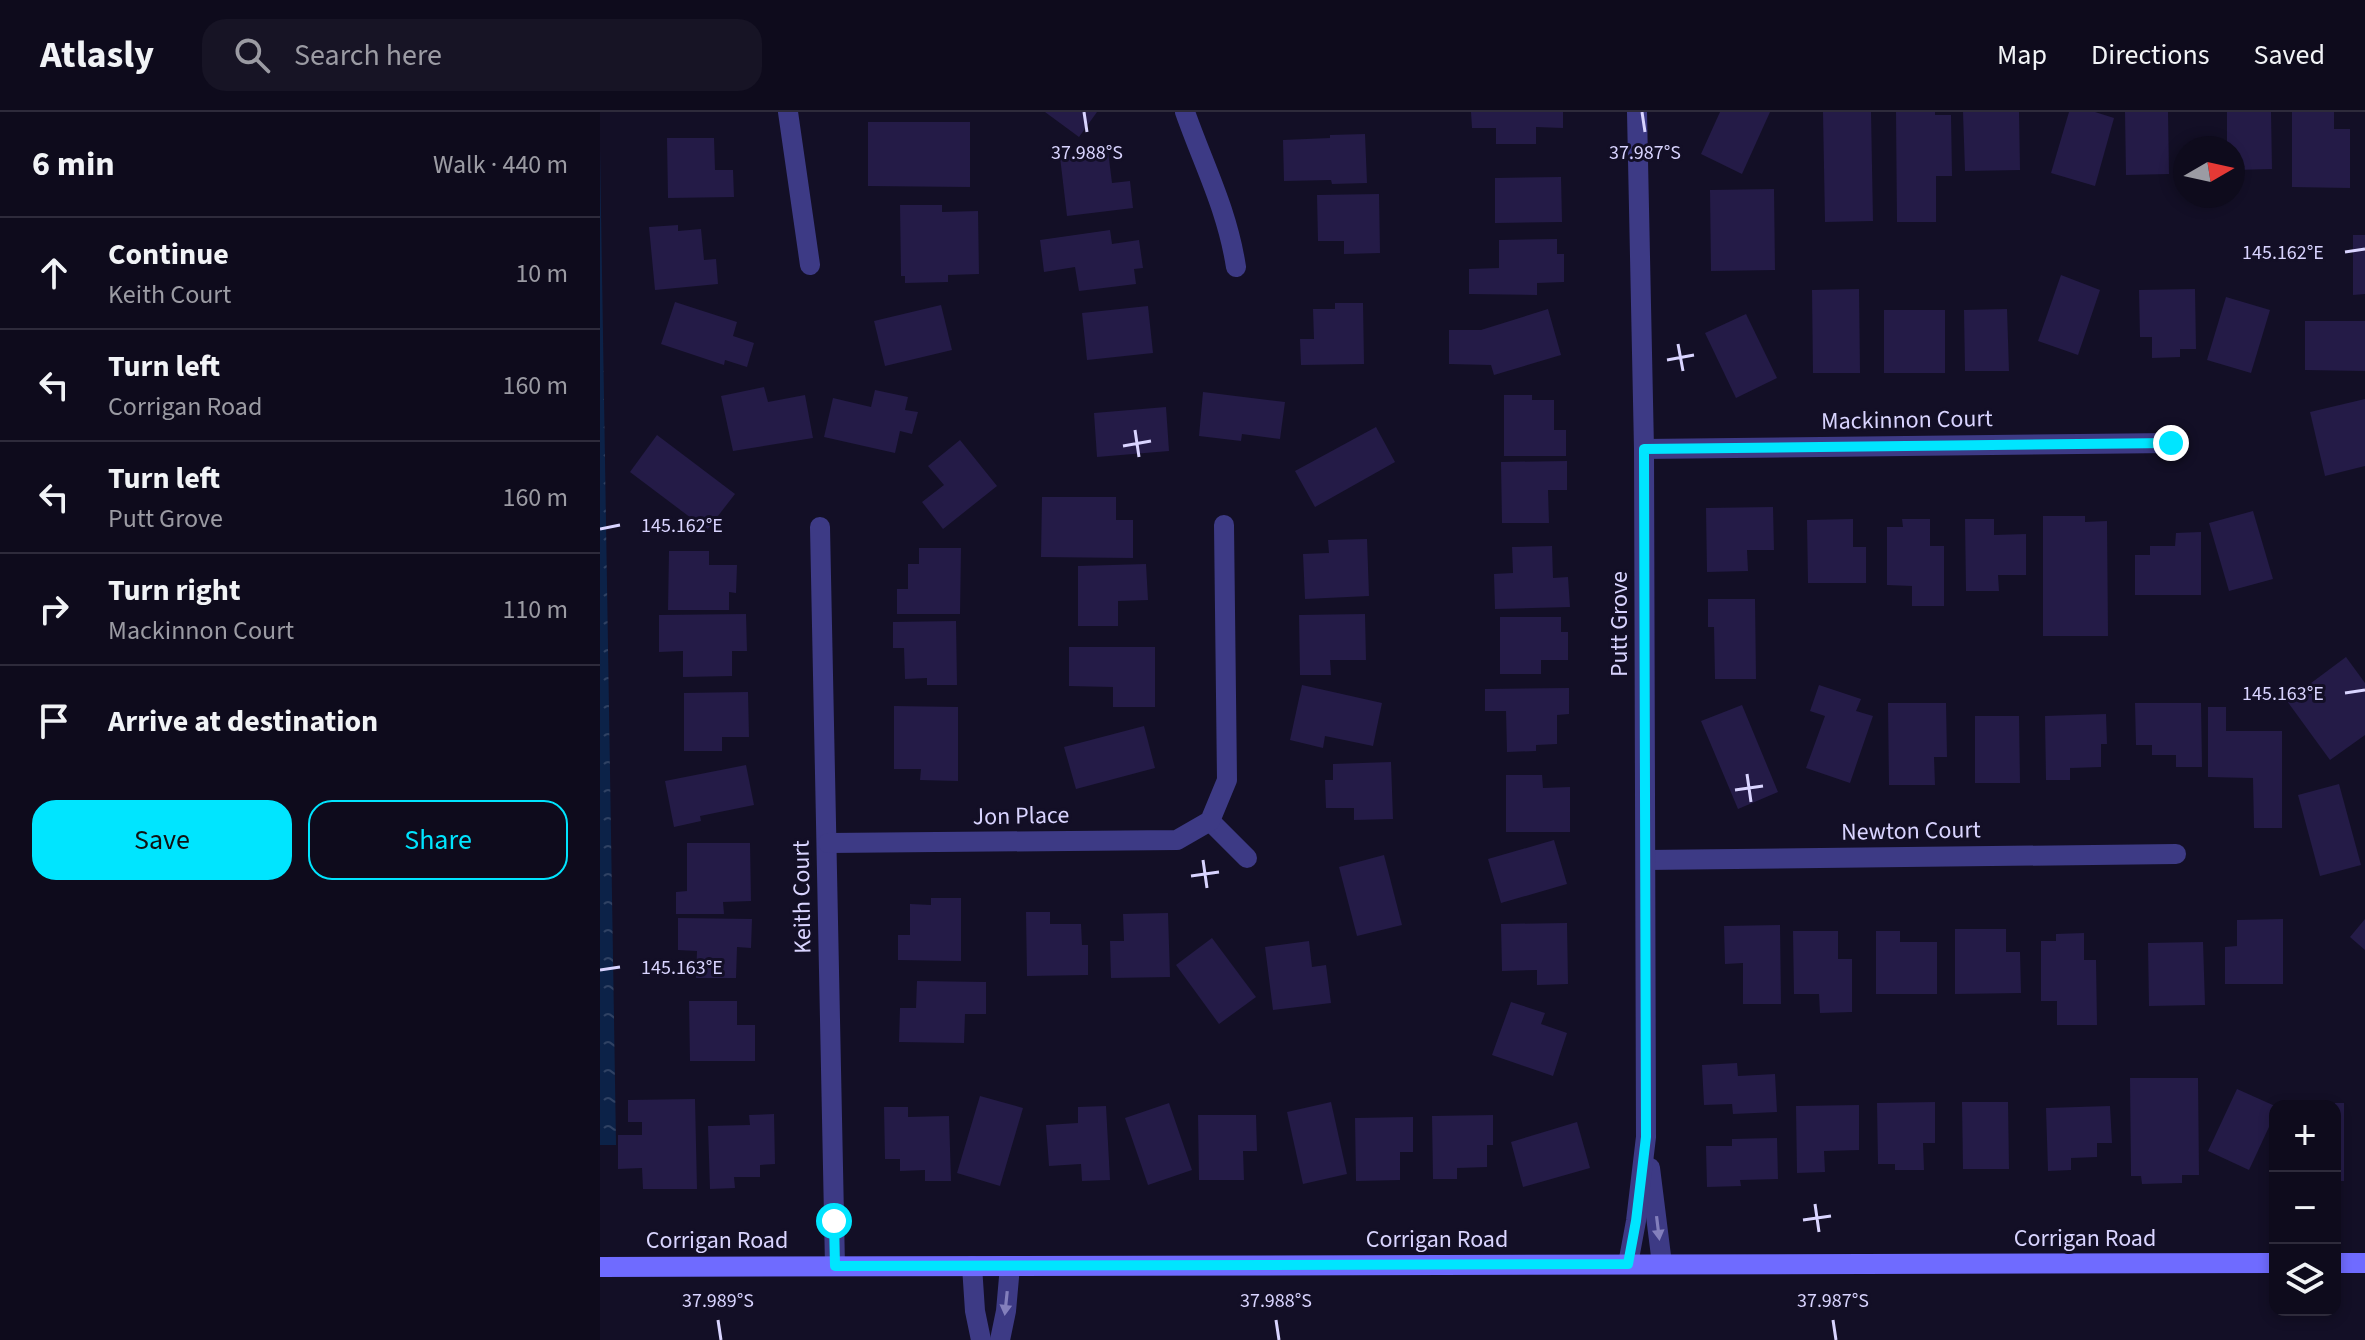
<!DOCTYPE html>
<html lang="en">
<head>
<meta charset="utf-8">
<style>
  body { margin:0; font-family:"Source Sans 3",sans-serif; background:#171425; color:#f1f3f6 }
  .controls { position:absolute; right:24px; bottom:24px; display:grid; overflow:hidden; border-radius:16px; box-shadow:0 4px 12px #0003 }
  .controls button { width:72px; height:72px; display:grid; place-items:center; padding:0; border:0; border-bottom:2px solid #2e2b3b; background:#0e0b1c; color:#f1f3f6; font:40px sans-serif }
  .compass { position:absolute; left:1573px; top:24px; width:72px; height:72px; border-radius:50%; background:#0e0b1c; box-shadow:0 4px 12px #0003; rotate:81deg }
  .stop { position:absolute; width:24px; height:24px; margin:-18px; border:6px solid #00e5ff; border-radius:50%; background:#fff }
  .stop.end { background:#00e5ff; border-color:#fff; box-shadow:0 2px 8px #0008 }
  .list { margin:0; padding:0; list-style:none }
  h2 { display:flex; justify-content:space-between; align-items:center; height:104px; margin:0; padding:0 32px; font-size:34px }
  h2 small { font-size:26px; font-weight:400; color:#9b9ba3 }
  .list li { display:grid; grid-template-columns:52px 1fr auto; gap:24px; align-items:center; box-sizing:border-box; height:112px; padding:0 32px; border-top:2px solid #2e2b3b }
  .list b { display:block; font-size:30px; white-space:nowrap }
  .list p { margin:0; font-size:26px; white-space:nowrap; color:#9b9ba3 }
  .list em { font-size:26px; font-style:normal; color:#9b9ba3 }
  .actions { display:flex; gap:16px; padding:24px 32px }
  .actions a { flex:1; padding:18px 0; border:2px solid #00e5ff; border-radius:24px; text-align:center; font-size:28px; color:#00e5ff }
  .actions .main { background:#00e5ff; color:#111 }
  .icon { flex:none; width:44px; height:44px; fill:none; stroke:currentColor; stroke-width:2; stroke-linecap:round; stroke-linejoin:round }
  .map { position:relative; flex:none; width:1765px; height:1228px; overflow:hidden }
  header { display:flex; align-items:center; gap:48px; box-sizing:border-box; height:112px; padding:0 40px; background:#0e0b1c; border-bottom:2px solid #2e2b3b }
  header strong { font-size:38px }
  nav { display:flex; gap:44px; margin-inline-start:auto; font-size:28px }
  .search { width:560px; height:72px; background:#171425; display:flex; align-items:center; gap:20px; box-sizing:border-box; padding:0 28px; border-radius:24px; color:#9b9ba3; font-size:30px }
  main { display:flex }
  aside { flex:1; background:#0e0b1c }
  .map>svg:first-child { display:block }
  .water { fill:url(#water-ripples) }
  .building { fill:#241b47 }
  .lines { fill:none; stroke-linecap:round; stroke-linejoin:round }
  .street { stroke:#3d3a85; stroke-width:20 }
  .secondary { stroke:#6f6bff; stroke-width:20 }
  .oneway { fill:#837fbc }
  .route { stroke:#00e5ff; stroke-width:10 }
  .ticks { fill:none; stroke:#d9d4ff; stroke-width:3 }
  .labels { text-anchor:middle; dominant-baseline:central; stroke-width:6; stroke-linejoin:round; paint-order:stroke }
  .street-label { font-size:24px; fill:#d9d4ff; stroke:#130f26 }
  .ticks-label { font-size:20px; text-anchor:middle; fill:#d9d4ff; stroke:#130f26; stroke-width:6; stroke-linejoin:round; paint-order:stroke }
</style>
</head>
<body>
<header>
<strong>Atlasly</strong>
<div class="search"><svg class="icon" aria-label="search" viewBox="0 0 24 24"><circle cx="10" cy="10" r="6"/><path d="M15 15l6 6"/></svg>Search here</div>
<nav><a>Map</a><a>Directions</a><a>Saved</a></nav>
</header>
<main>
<aside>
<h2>6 min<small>Walk · 440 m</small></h2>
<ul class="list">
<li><svg class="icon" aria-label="ahead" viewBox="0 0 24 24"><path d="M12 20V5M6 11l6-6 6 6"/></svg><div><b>Continue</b><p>Keith Court</p></div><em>10 m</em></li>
<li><svg class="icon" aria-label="left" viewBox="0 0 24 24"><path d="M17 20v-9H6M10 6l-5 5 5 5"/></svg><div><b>Turn left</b><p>Corrigan Road</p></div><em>160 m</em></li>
<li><svg class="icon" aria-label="left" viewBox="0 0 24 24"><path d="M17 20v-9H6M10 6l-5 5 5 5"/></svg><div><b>Turn left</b><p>Putt Grove</p></div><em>160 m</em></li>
<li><svg class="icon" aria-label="right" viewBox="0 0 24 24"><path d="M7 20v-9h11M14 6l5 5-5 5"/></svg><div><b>Turn right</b><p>Mackinnon Court</p></div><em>110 m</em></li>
<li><svg class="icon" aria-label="arrive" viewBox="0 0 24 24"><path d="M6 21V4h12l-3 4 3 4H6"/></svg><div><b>Arrive at destination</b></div></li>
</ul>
<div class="actions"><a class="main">Save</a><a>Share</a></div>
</aside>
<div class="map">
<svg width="1765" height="1228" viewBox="0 0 1765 1228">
  <defs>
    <pattern id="water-ripples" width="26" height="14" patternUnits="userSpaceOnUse" patternTransform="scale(2)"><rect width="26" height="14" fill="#0c2248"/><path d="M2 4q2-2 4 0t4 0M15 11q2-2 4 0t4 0" fill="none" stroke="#2f4163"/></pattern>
  </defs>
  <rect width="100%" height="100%" fill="#130f26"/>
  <!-- water -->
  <path class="water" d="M0,39L16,1033H0Z"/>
  <!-- building -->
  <g class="building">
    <path d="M445,0H497L479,25Z"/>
    <path d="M871,0H963V16L936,15V32H896V16H872Z"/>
    <path d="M1120,0H1170L1142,62L1101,42Z"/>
    <path d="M1223,0H1271L1273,109L1225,110Z"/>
    <path d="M1296,0H1335V3H1351L1352,64H1336V110H1297Z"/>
    <path d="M1363,0H1419L1420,58L1365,59Z"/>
    <path d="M1469,0H1495L1514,6L1495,74L1451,61Z"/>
    <path d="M1525,0H1568L1569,62L1526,63Z"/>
    <path d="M1627,0H1671L1672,57L1633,58V36H1627Z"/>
    <path d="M1692,0H1734V17H1750V76L1692,75Z"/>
    <path d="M268,10H370V75L268,74Z"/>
    <path d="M765,22L767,71L732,72L731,68L684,69L683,28L730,26V23Z"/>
    <path d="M67,26H114L115,58H133L134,85L68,86Z"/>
    <path d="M508,39L512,71L530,69L533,96L467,104L460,45Z"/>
    <path d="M961,65L962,110L895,111V66Z"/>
    <path d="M1174,77L1175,158L1111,159L1110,78Z"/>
    <path d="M779,82L780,141L744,142V129H718L717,83Z"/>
    <path d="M300,93H342V100L378,99L379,162L348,163V170L305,171V164H301Z"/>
    <path d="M78,113V119L101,117L104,148L116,147L118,172L55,178L49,115Z"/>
    <path d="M510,118L512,132L539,128L543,156L534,157L536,172L479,179L475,155L444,160L440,128Z"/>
    <path d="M1753,123H1765V182L1753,183Z"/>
    <path d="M957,127V142H964V170L937,171V183L869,182V157L899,156V128Z"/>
    <path d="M1461,163L1500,178L1478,243L1438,229Z"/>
    <path d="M1259,177L1260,261H1213L1212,178Z"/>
    <path d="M1595,177L1596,237H1580V245L1552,246V225H1540L1539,178Z"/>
    <path d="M1626,185L1670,198L1651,261L1607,248Z"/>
    <path d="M75,190L137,210L133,224L154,231L147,255L125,248L124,253L61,232Z"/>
    <path d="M735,191H763L764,252L701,253L700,227H714L713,197H735Z"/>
    <path d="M341,193L352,238L285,254L274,209Z"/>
    <path d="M548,194L553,241L487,248L482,201Z"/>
    <path d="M948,197L961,243L894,263L891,253L849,252V218H881Z"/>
    <path d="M1407,197L1409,259H1365L1364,198Z"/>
    <rect x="1284" y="198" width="61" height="63"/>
    <path d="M1146,202L1177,266L1136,286L1105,221Z"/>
    <path d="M1705,209H1765V259L1705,258Z"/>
    <path d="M164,275L168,290L205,283L213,326L133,339L121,284Z"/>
    <path d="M275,278L308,285L305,298L318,300L312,322L300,319L295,341L224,325L233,286L271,295Z"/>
    <path d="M603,280L685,290L680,327L642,322L641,329L599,324Z"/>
    <path d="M904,283H932V288H954V318H966V344H904Z"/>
    <path d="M1765,287V354L1725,364L1710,300Z"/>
    <path d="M566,295L569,339L497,345L494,301Z"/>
    <path d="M776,315L795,350L715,395L695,359Z"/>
    <path d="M57,323L135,382L107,418L30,360Z"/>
    <path d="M360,328L397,374L343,417L322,390L344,373L328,354Z"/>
    <path d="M967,349V378H948L949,411H902L901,350Z"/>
    <path d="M442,385H516V408H533V446L441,445Z"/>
    <path d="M1173,395L1174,438H1147L1148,459L1107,460L1106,396Z"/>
    <path d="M1653,399L1673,467L1629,479L1609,411Z"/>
    <path d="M1443,404H1485V410L1507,409L1508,524H1443Z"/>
    <path d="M1253,407V435H1266V471H1208L1207,408Z"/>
    <path d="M1302,407H1330V434H1344V494H1312V474L1287,473V415H1303Z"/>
    <path d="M1365,407H1394V423L1426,422V463H1398L1399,479H1366Z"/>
    <path d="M1601,420V483H1535V443H1550V434H1575L1576,421Z"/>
    <path d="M767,427L769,484L705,487L703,442L729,441L728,428Z"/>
    <path d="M952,434L953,466L968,465L970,495L895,497L894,462L913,461L912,435Z"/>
    <path d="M319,436H361L360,502H297V477H308V452H319Z"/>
    <path d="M69,439H109V453H137L136,481L129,480V498H68Z"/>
    <path d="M546,452L548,488L518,489V514H478V454Z"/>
    <path d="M1108,487H1155L1156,567H1115L1114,515H1108Z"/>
    <path d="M146,502L147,539H132V564L83,565V539L59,540V503Z"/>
    <path d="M765,502L766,548H730L731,563H700L699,503Z"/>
    <path d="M900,505H961V520H968V548H941V562H900Z"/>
    <path d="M356,509L357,573H327V566L305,567L304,536H293V510Z"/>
    <path d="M469,535H555V595H513V575L469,574Z"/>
    <path d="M1746,545L1765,571V623L1730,648L1687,589Z"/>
    <path d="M702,573L782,591L773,634L725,624L723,636L690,628Z"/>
    <path d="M1219,573L1261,587L1256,599L1273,604L1250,671L1206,656L1225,604L1210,599Z"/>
    <path d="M969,576V602L957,603V632L936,633V639L907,640L906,599H885V577Z"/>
    <path d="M148,580L149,625H122V639H84V581Z"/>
    <path d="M1288,591H1346L1347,645H1334L1335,673H1289Z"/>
    <path d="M1535,591H1601L1602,655H1576V643H1552V633H1536Z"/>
    <path d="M1142,593L1178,680L1138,697L1101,609Z"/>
    <path d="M294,594L358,595V669L320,668L321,657H294Z"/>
    <path d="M1608,595H1626V619H1682V716H1654L1653,666L1608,665Z"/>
    <path d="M1506,602L1507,632H1501V655L1470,656V668H1446L1445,604Z"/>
    <path d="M1375,604H1419L1420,671H1375Z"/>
    <path d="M544,614L555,656L476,677L464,635Z"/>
    <path d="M791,650L793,707L754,708V696H726L725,668H733V652Z"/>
    <path d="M146,653L154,693L100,704L101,709L74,715L65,669Z"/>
    <path d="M906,663H942L943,676L970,675V720H906Z"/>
    <path d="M1739,672L1761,753L1720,764L1698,683Z"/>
    <path d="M954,728L967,772L901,791L888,747Z"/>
    <path d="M87,731H150L151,789L123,790L124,802H76V780L87,779Z"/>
    <path d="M784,743L802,813L757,824L739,755Z"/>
    <path d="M331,786H361V849L298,848V823H310V792L331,793Z"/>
    <path d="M426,800H450V812H481L482,833H488V863L427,864Z"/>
    <path d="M568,801L570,865L511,866L510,829H524L523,802Z"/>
    <path d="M78,806L152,807L151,836L137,835L136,866H96L97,839L78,838Z"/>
    <path d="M1683,807V872H1625V835L1637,834V808Z"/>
    <path d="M1765,807V838L1750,825Z"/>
    <path d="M967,811L968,872L937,873V858L902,859L901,812Z"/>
    <path d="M1180,813L1181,892H1143V851L1125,852L1124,814Z"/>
    <path d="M1355,817H1406V840H1420L1421,881L1355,882Z"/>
    <path d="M1193,819H1238V847H1252V900L1220,901L1219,882H1194Z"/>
    <path d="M1276,819H1300V830H1337V882H1276Z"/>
    <path d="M1484,821V848H1496L1497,913H1457V889H1441V829H1456V822Z"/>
    <path d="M612,826L656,885L619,912L576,853Z"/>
    <path d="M709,829L712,855L726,853L731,891L673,898L665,835Z"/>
    <path d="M1603,830L1605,893L1549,894L1548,831Z"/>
    <path d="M317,869L386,870V902H365L364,931L299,930L300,896H316Z"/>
    <path d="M89,889H137V913H155V949H90Z"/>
    <path d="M911,890L945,901L941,912L967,921L953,964L892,943Z"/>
    <path d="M1137,951L1138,964L1175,962L1177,1000L1133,1002L1132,992L1104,993L1102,953Z"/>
    <path d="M1530,966H1598L1599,1063H1582V1071L1542,1072L1541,1064H1531Z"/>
    <path d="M1637,977L1675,994V1002L1649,1058L1608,1039Z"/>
    <path d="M380,984L423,996L400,1074L357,1061Z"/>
    <path d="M95,987L97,1077H43L42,1056L18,1057V1023H42V1010H28V988Z"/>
    <path d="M731,990L747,1062L703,1072L687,1000Z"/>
    <path d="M1335,990V1031H1323L1324,1058H1295V1052H1278L1277,991Z"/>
    <path d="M1362,990H1408L1409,1057H1363Z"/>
    <path d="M569,991L592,1058L548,1073L525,1006Z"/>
    <rect x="1735" y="991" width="9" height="78"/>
    <path d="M1259,993V1038L1224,1039L1225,1060L1197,1061L1196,994Z"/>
    <path d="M506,994L510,1068L482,1069L481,1052L449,1054L446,1013L478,1011V995Z"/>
    <path d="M1510,994L1512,1031H1497V1045L1471,1046V1058L1448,1059L1446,996Z"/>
    <path d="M284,995H308V1005L349,1004L351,1069H325V1058L300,1059V1047H285Z"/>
    <path d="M174,1002L175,1052L160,1053V1065H134L135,1076L110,1077L108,1014L150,1013L149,1003Z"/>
    <path d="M598,1003H656L657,1039H643L644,1068H599Z"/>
    <path d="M893,1003V1033H887V1055L857,1056V1067H833L832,1004Z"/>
    <path d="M813,1005V1040H800V1068L756,1069L755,1006Z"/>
    <path d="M977,1010L990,1056L923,1075L911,1030Z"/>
    <path d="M1177,1026L1178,1067L1140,1068L1141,1074L1107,1075L1106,1034H1132V1027Z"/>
  </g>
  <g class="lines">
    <!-- street -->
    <g class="street">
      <path d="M188,0L210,153"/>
      <path d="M585,0C604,54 627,97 636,155"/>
      <path d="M1044,337L1571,331"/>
      <path d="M220,415L235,1154"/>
      <path d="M610,709L647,746"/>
      <path d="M228,731L577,728L610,709L627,668L624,413"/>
      <path d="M1046,748L1576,742"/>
      <path d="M1050,1056L1062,1152"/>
      <path d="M1028,1152L1036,1109L1046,1025L1044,337L1037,0"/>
      <path d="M372,1154L375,1199L381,1228"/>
      <path d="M400,1228L406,1199L410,1154"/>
    </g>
    <!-- secondary -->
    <g class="secondary">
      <path d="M1735,1151H1765"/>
      <path d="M0,1155L1675,1151"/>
    </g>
  </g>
  <!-- one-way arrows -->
  <defs><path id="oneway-solid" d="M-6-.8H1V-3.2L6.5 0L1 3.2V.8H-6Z" transform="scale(2)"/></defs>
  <g class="oneway">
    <use href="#oneway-solid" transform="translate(1058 1116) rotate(83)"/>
    <use href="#oneway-solid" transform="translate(406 1191) rotate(96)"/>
  </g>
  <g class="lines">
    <!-- route -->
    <path class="route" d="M234,1109L235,1154L1028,1152L1036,1109L1046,1025L1044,337L1571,331"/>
  </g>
  <!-- ticks -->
  <path class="ticks" d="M484,0L487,20M1042,0L1045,20M1745,140L1765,137M1078,232L1083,259M1067,248L1094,243M535,318L539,345M523,334L551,329M0,417L20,413M1745,581L1765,578M1147,662L1151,690M1135,678L1163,674M603,748L607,776M591,764L619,760M0,858L20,855M1215,1092L1219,1120M1203,1108L1231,1104M118,1208L121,1228M676,1208L679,1228M1233,1208L1236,1228"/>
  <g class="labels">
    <!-- street labels -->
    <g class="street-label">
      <text transform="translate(1307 308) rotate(-1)">Mackinnon Court</text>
      <text transform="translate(1019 512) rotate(-90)">Putt Grove</text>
      <text transform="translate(421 704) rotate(-1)">Jon Place</text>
      <text transform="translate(1311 719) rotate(-1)">Newton Court</text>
      <text transform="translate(202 785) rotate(-91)">Keith Court</text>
      <text x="1485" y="1126">Corrigan Road</text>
      <text x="837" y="1127">Corrigan Road</text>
      <text x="117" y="1128">Corrigan Road</text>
    </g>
  </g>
  <g class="ticks-label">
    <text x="487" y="47">37.988°S</text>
    <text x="1045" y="47">37.987°S</text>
    <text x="1683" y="147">145.162°E</text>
    <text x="82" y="420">145.162°E</text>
    <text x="1683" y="588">145.163°E</text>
    <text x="82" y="862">145.163°E</text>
    <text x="118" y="1195">37.989°S</text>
    <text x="676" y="1195">37.988°S</text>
    <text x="1233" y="1195">37.987°S</text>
  </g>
</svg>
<div class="controls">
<button>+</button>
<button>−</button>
<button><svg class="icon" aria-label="layers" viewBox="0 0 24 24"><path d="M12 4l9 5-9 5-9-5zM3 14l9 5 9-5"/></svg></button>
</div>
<svg class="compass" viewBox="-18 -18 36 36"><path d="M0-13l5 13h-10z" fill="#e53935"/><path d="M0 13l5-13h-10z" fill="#9b9ba3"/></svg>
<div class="stop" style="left:234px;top:1109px"></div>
<div class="stop end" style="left:1571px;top:331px"></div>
</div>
</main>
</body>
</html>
